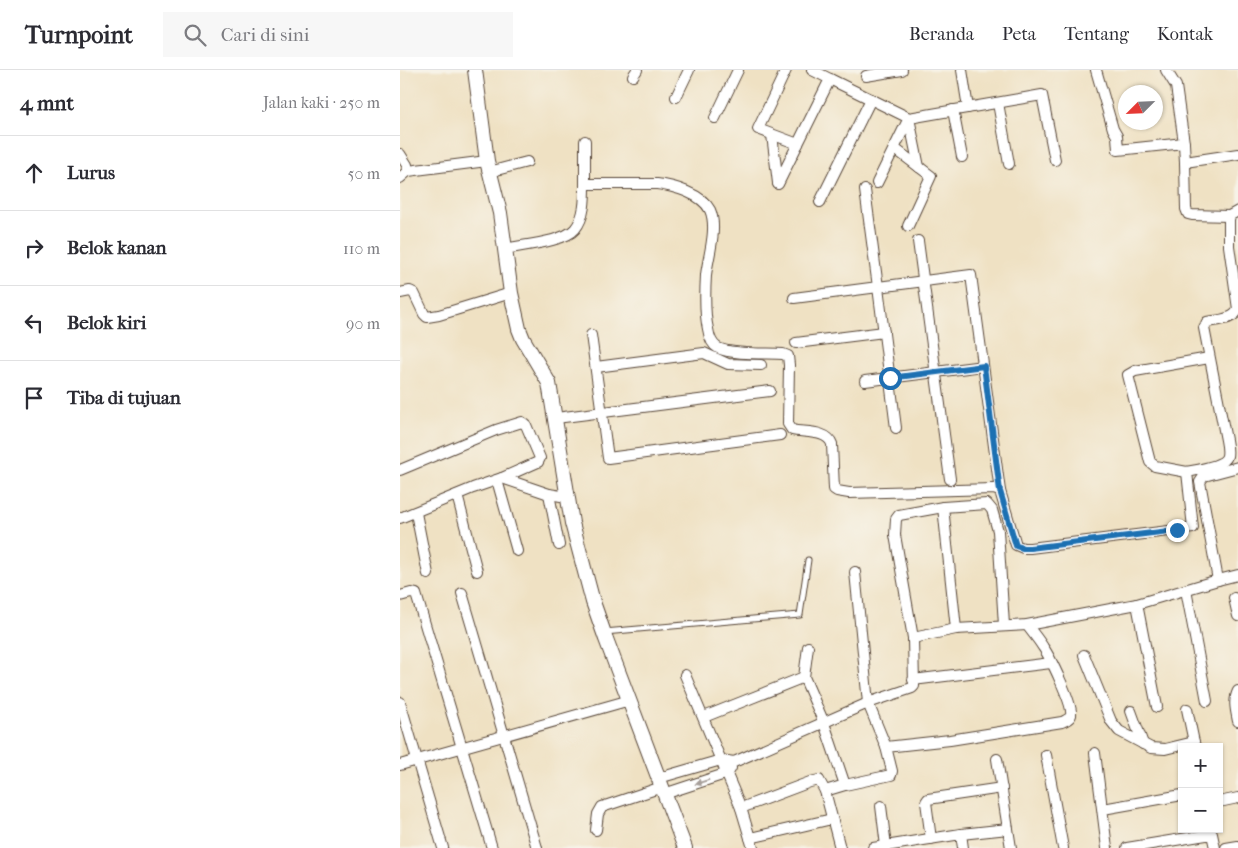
<!DOCTYPE html>
<html lang="id">
<head>
<meta charset="utf-8">
<style>
  body { margin:0; font-family:"IM FELL French Canon",serif; background:#f7f7f7; color:#2b2b33 }
  .controls { position:absolute; right:15px; bottom:15px; display:grid; overflow:hidden; border-radius:0px; box-shadow:0 1px 4px #0004 }
  .controls button { width:45px; height:45px; display:grid; place-items:center; padding:0; border:0; border-bottom:1px solid #e1e1e2; background:#fff; color:#2b2b33; font:25px sans-serif }
  .compass { position:absolute; left:718px; top:15px; width:45px; height:45px; border-radius:50%; background:#fff; box-shadow:0 1px 4px #0004; rotate:246deg }
  .stop { position:absolute; width:15px; height:15px; margin:-11px; border:4px solid #1f6fb2; border-radius:50%; background:#fff }
  .stop.end { background:#1f6fb2; border-color:#fff; box-shadow:0 1px 5px #0008 }
  .list { margin:0; padding:0; list-style:none }
  h2 { display:flex; justify-content:space-between; align-items:center; height:65px; margin:0; padding:0 20px; font-size:21px }
  h2 small { font-size:16px; font-weight:400; color:#7c7c81 }
  .list li { display:grid; grid-template-columns:32px 1fr auto; gap:15px; align-items:center; box-sizing:border-box; height:75px; padding:0 20px; border-top:1px solid #e1e1e2 }
  .list b { display:block; font-size:19px; white-space:nowrap }
  .list em { font-size:16px; font-style:normal; color:#7c7c81 }
  .icon { flex:none; width:28px; height:28px; fill:none; stroke:currentColor; stroke-width:2; stroke-linecap:round; stroke-linejoin:round }
  .map { position:relative; flex:none; width:838px; height:778px; overflow:hidden }
  header { display:flex; align-items:center; gap:30px; box-sizing:border-box; height:70px; padding:0 25px; background:#fff; border-bottom:1px solid #e1e1e2 }
  header strong { font-size:24px }
  nav { display:flex; gap:28px; margin-inline-start:auto; font-size:18px }
  .search { width:350px; height:45px; background:#f7f7f7; display:flex; align-items:center; gap:12px; box-sizing:border-box; padding:0 18px; border-radius:0px; color:#7c7c81; font-size:19px }
  main { display:flex }
  aside { flex:1; background:#fff }
  .map>svg:first-child { display:block }
  .lines { fill:none; stroke-linecap:round; stroke-linejoin:round }
  .lane-casing { stroke:#564537; stroke-width:7 }
  .street-casing { stroke:#564537; stroke-width:12 }
  .secondary-casing { stroke:#564537; stroke-width:16 }
  .lane { stroke:#fff; stroke-width:5 }
  .street { stroke:#fff; stroke-width:10 }
  .secondary { stroke:#fff; stroke-width:14 }
  .oneway { fill:#a79f9a }
  .route { stroke:#1f6fb2; stroke-width:6 }
</style>
</head>
<body>
<header>
<strong>Turnpoint</strong>
<div class="search"><svg class="icon" aria-label="search" viewBox="0 0 24 24"><circle cx="10" cy="10" r="6"/><path d="M15 15l6 6"/></svg>Cari di sini</div>
<nav><a>Beranda</a><a>Peta</a><a>Tentang</a><a>Kontak</a></nav>
</header>
<main>
<aside>
<h2>4 mnt<small>Jalan kaki · 250 m</small></h2>
<ul class="list">
<li><svg class="icon" aria-label="ahead" viewBox="0 0 24 24"><path d="M12 20V5M6 11l6-6 6 6"/></svg><div><b>Lurus</b></div><em>50 m</em></li>
<li><svg class="icon" aria-label="right" viewBox="0 0 24 24"><path d="M7 20v-9h11M14 6l5 5-5 5"/></svg><div><b>Belok kanan</b></div><em>110 m</em></li>
<li><svg class="icon" aria-label="left" viewBox="0 0 24 24"><path d="M17 20v-9H6M10 6l-5 5 5 5"/></svg><div><b>Belok kiri</b></div><em>90 m</em></li>
<li><svg class="icon" aria-label="arrive" viewBox="0 0 24 24"><path d="M6 21V4h12l-3 4 3 4H6"/></svg><div><b>Tiba di tujuan</b></div></li>
</ul>
</aside>
<div class="map">
<svg width="838" height="778" viewBox="0 0 838 778">
  <rect width="100%" height="100%" fill="#f7f3e8"/>
  <filter id="ink" filterUnits="userSpaceOnUse"><feTurbulence type="fractalNoise" baseFrequency=".02" numOctaves="2"/><feDisplacementMap in="SourceGraphic" scale="10" xChannelSelector="R" yChannelSelector="G"/><feConvolveMatrix kernelMatrix="1 2 1 2 8 2 1 2 1" color-interpolation-filters="sRGB"/></filter>
  <filter id="wash" filterUnits="userSpaceOnUse"><feTurbulence type="fractalNoise" baseFrequency=".0096" numOctaves="4" result="noise"/><feDisplacementMap in="SourceGraphic" scale="20" xChannelSelector="R" yChannelSelector="G"/><feGaussianBlur stdDeviation="1.12" result="paint"/><feColorMatrix in="noise" values="0 0 0 0 0 0 0 0 0 0 0 0 0 0 0 0 0 1.4 0 .05"/><feComposite in="paint" operator="in"/></filter>
  <g filter="url(#wash)">
    <rect width="100%" height="100%" fill="#efe1c3"/>
  </g>
  <g filter="url(#ink)">
    <g class="lines">
      <defs>
        <path id="lane" d="M204,562L400,545L408,490"/>
        <g id="street">
          <path d="M386,0L358,59L398,74"/>
          <path d="M562,0L568,38"/>
          <path d="M696,0L713,59L717,66L718,80L784,73"/>
          <path d="M766,0L776,16L784,73L785,92L838,84"/>
          <path d="M233,6L237,0"/>
          <path d="M466,6L502,0"/>
          <path d="M430,9L509,48L477,113"/>
          <path d="M276,27L289,0"/>
          <path d="M598,33L609,94"/>
          <path d="M553,40L562,87"/>
          <path d="M315,48L338,0"/>
          <path d="M372,65L378,113"/>
          <path d="M494,78L531,106L508,156"/>
          <path d="M0,84L7,95L8,101"/>
          <path d="M785,92L786,139L788,144L792,145L829,146"/>
          <path d="M519,97L509,48L642,25L655,90"/>
          <path d="M89,102L127,92"/>
          <path d="M0,108L8,101L87,91"/>
          <path d="M185,114V71"/>
          <path d="M378,114L430,9L412,0"/>
          <path d="M420,132L471,29"/>
          <path d="M518,171L550,409"/>
          <path d="M105,179C122,175 164,172 175,159C185,147 185,129 185,114H257C274,116 302,124 310,140C318,158 308,187 306,205C305,222 304,242 308,259C309,266 311,274 318,278C332,285 367,283 383,284L388,286L389,295L388,354L392,360C404,363 427,360 432,374L434,419L437,421L449,423L593,419L600,421L616,475L623,478H630L793,458L787,402C796,400 825,396 827,386C828,381 827,375 826,370L804,258L807,252C817,250 835,250 838,239L829,176V146L838,141"/>
          <path d="M0,223L10,221L14,223L24,244L27,247L39,245L111,223"/>
          <path d="M394,228L478,217L465,120"/>
          <path d="M191,265L208,388L380,365"/>
          <path d="M396,273L484,262"/>
          <path d="M196,297L304,283L328,294L361,295"/>
          <path d="M465,311L583,296"/>
          <path d="M156,348L370,321"/>
          <path d="M496,358L478,217L571,205L600,421"/>
          <path d="M0,400L96,360L122,352L126,355L140,388L138,392L102,408L73,418L0,448"/>
          <path d="M787,402L755,396L750,392L728,305L735,301L809,288"/>
          <path d="M102,408L149,424L167,427"/>
          <path d="M97,410L117,481"/>
          <path d="M149,424L159,475"/>
          <path d="M57,425L77,501"/>
          <path d="M543,437L587,434L592,440L598,461L604,555"/>
          <path d="M16,443L28,504"/>
          <path d="M455,502L468,633L486,677"/>
          <path d="M818,510L800,412L804,406L838,397"/>
          <path d="M786,520L807,631"/>
          <path d="M62,523L137,778"/>
          <path d="M0,526L11,523L16,524L92,778"/>
          <path d="M834,528L838,546"/>
          <path d="M737,534L757,637"/>
          <path d="M513,568L556,559L627,555L737,534L818,510L838,505"/>
          <path d="M408,577L404,607L424,653L445,715L425,721"/>
          <path d="M684,585L711,651L719,661L751,678L765,679L794,672"/>
          <path d="M285,605L341,738L353,778"/>
          <path d="M513,610L651,593"/>
          <path d="M838,621C833,631 836,641 838,651"/>
          <path d="M0,632L43,778"/>
          <path d="M787,639L795,677"/>
          <path d="M731,641L743,674"/>
          <path d="M304,647L404,607"/>
          <path d="M695,683L707,778"/>
          <path d="M646,685L663,778"/>
          <path d="M597,689L611,778"/>
          <path d="M0,695L230,630"/>
          <path d="M259,708L321,690L334,692L468,633L512,618L514,616L513,568L495,465L496,449L499,445L543,437L556,559"/>
          <path d="M445,715L491,705L492,701L486,677L550,670L662,652C666,650 670,649 671,645C673,634 650,587 643,577C638,569 632,562 627,555"/>
          <path d="M264,724L328,703L331,698"/>
          <path d="M819,732L838,728"/>
          <path d="M481,736L486,776"/>
          <path d="M341,738L410,712L419,710L425,721L440,778"/>
          <path d="M703,739L782,725"/>
          <path d="M196,760L198,744L202,737L262,717"/>
          <path d="M561,764L608,759"/>
          <path d="M350,768L432,749"/>
          <path d="M531,769L526,732L528,729L602,718"/>
          <path d="M473,778L561,764L563,778"/>
          <path d="M727,778L812,764L815,778"/>
          <path d="M826,778L838,776"/>
        </g>
        <path id="secondary" d="M75,0L87,91L100,143L111,223L119,259L123,269L149,313L172,453L193,532L206,569L285,778"/>
      </defs>
      <!-- lane casing -->
      <use href="#lane" class="lane-casing"/>
      <!-- street casing -->
      <use href="#street" class="street-casing"/>
      <!-- secondary casing -->
      <use href="#secondary" class="secondary-casing"/>
      <!-- lane -->
      <use href="#lane" class="lane"/>
      <!-- street -->
      <use href="#street" class="street"/>
      <!-- secondary -->
      <use href="#secondary" class="secondary"/>
    </g>
    <!-- one-way arrows -->
    <defs><path id="oneway-solid" d="M-6-.8H1V-3.2L6.5 0L1 3.2V.8H-6Z" transform="scale(1.25)"/></defs>
    <use class="oneway" href="#oneway-solid" transform="translate(302 712) rotate(163)"/>
  </g>
  <g class="lines" filter="url(#ink)">
    <!-- route -->
    <path class="route" d="M490,308L584,296L600,421L616,476L623,478H630L777,460"/>
  </g>
</svg>
<div class="controls">
<button>+</button>
<button>−</button>
</div>
<svg class="compass" viewBox="-18 -18 36 36"><path d="M0-13l5 13h-10z" fill="#e53935"/><path d="M0 13l5-13h-10z" fill="#7c7c81"/></svg>
<div class="stop" style="left:490px;top:308px"></div>
<div class="stop end" style="left:777px;top:460px"></div>
</div>
</main>
</body>
</html>
